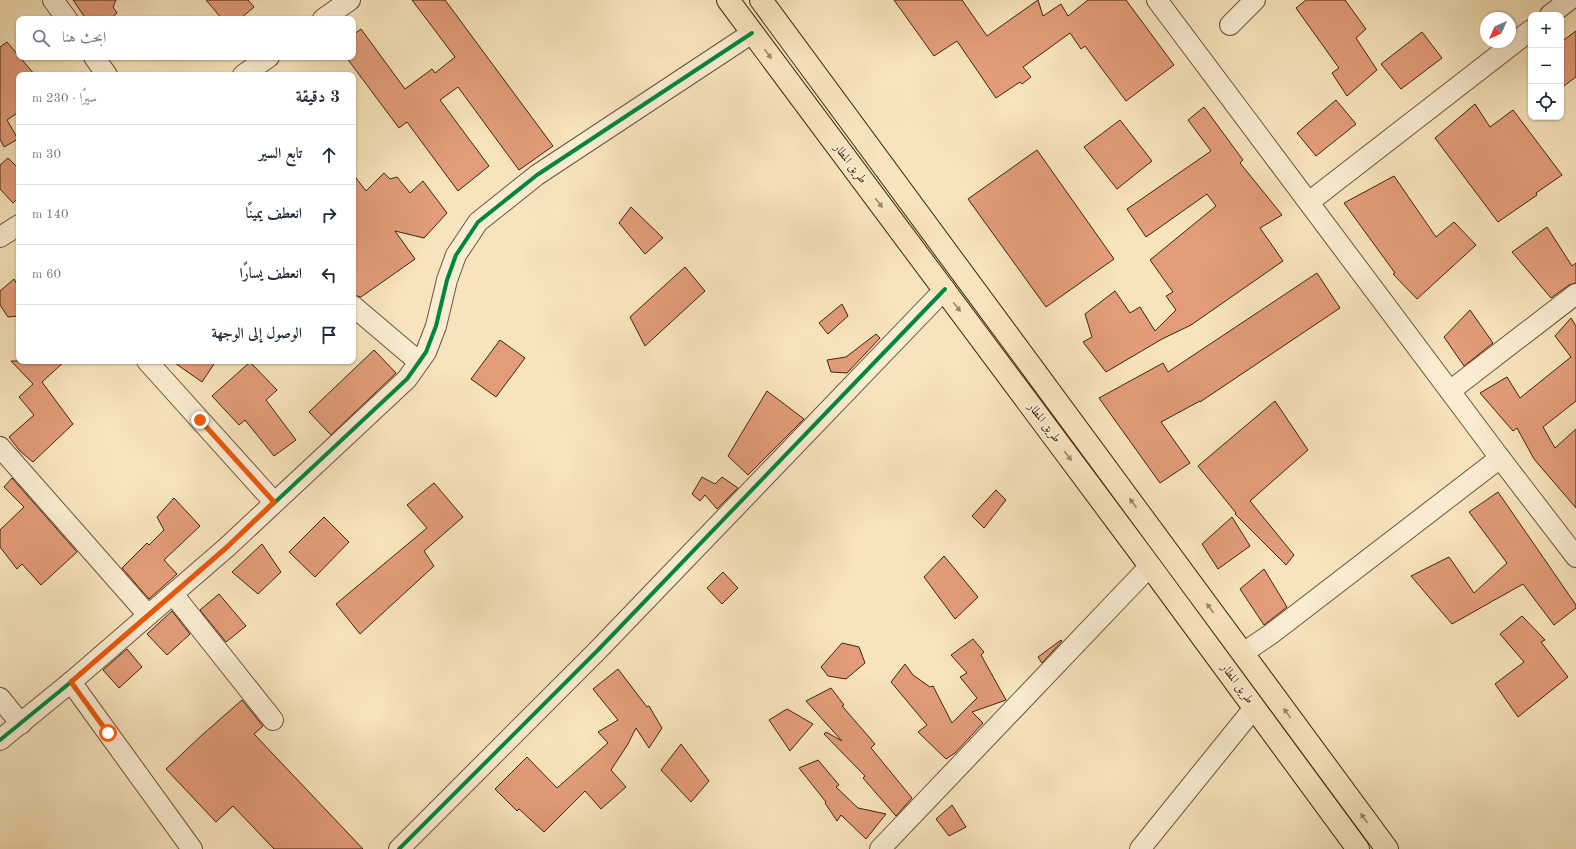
<!DOCTYPE html>
<html lang="ar">
<head>
<meta charset="utf-8">
<style>
  body { margin:0; font-family:"Old Standard TT",Amiri,serif; background:#f6f6f7; color:#1f2937; direction:rtl }
  .controls { position:absolute; right:12px; top:12px; display:grid; overflow:hidden; border-radius:8px; box-shadow:0 1px 3px #0004 }
  .controls button { width:36px; height:36px; display:grid; place-items:center; padding:0; border:0; border-bottom:1px solid #e0e1e3; background:#fff; color:#1f2937; font:20px sans-serif }
  .compass { position:absolute; left:1480px; top:12px; width:36px; height:36px; border-radius:50%; background:#fff; box-shadow:0 1px 3px #0004; rotate:225deg }
  .stop { position:absolute; width:12px; height:12px; margin:-9px; border:3px solid #ea580c; border-radius:50%; background:#fff }
  .stop.end { background:#ea580c; border-color:#fff; box-shadow:0 1px 4px #0008 }
  .list { margin:0; padding:0; list-style:none }
  h2 { display:flex; justify-content:space-between; align-items:center; height:52px; margin:0; padding:0 16px; font-size:17px }
  h2 small { font-size:13px; font-weight:400; color:#747a83 }
  .list li { display:grid; grid-template-columns:26px 1fr auto; gap:12px; align-items:center; box-sizing:border-box; height:60px; padding:0 16px; border-top:1px solid #e0e1e3 }
  .list b { display:block; font-size:15px; white-space:nowrap }
  .list em { font-size:13px; font-style:normal; color:#747a83 }
  .icon { flex:none; width:22px; height:22px; fill:none; stroke:currentColor; stroke-width:2; stroke-linecap:round; stroke-linejoin:round }
  .map { position:relative; flex:none; width:1576px; height:849px; overflow:hidden; direction:ltr }
  .search { position:absolute; background:#fff; box-shadow:0 1px 3px #0004; left:16px; top:16px; width:340px; height:44px; display:flex; align-items:center; gap:10px; box-sizing:border-box; padding:0 14px; border-radius:8px; color:#747a83; font-size:15px }
  .panel { position:absolute; background:#fff; box-shadow:0 1px 3px #0004; left:16px; top:72px; width:340px; height:292px; border-radius:8px; direction:rtl }
  .map>svg:first-child { display:block }
  .building { fill:#e29c79; stroke:#41230f }
  .lines { fill:none; stroke-linecap:round; stroke-linejoin:round }
  .minor-casing { stroke:#6f533a; stroke-width:22 }
  .highway-casing { stroke:#41230f; stroke-width:24 }
  .minor { stroke:#faedd3; stroke-width:20 }
  .highway { stroke:#f8e4bc; stroke-width:22 }
  .cycleway-casing { stroke:#faedd3; stroke-width:6 }
  .cycleway { stroke:#00873e; stroke-width:4 }
  .oneway { fill:#9c8466 }
  .route { stroke:#ea580c; stroke-width:5 }
  .labels { text-anchor:middle; dominant-baseline:central; stroke-width:3.5; stroke-linejoin:round; paint-order:stroke }
  .street-label { font-size:12px; fill:#41230f; stroke:#faedd3 }
</style>
</head>
<body>
<div class="map">
<svg width="1576" height="849" viewBox="0 0 1576 849">
  <rect width="100%" height="100%" fill="#f8e4bc"/>
  <filter id="stains"><feTurbulence type="fractalNoise" baseFrequency=".005" numOctaves="4"/><feColorMatrix values="0 0 0 0 .2 0 0 0 0 .09 0 0 0 0 .02 0 0 0 .5 -.17"/></filter>
  <radialGradient id="worn" r=".72"><stop offset=".6" stop-color="#630" stop-opacity="0"/><stop offset="1" stop-color="#630" stop-opacity=".3"/></radialGradient>
  <!-- building -->
  <g class="building">
    <path d="M73,0H116L113,7L117,13L110,19H101L98,16L93,19H86Z"/>
    <path d="M206,0H248L254,7L240,19H222Z"/>
    <path d="M412,0H445L553,146L519,170L458,87L440,100L489,166L458,191L407,122L399,128L346,57H353V35L361,29L405,89L432,69L435,73L455,57Z"/>
    <path d="M894,0H962L987,36L1038,0L1043,16L1061,4L1068,16L1088,0H1126L1174,65L1126,101L1085,46L1081,49L1070,33L1023,67L1031,77L1022,84L1020,82L996,98L957,41L934,56Z"/>
    <path d="M1306,0H1345L1366,29L1356,38L1377,70L1347,96L1332,73L1339,68L1296,8Z"/>
    <path d="M1576,31V77L1561,88V42Z"/>
    <path d="M1422,32L1442,58L1401,89L1381,64Z"/>
    <path d="M7,42L35,75H19V112L7,120L18,139L4,147L0,139V47Z"/>
    <path d="M1336,100L1356,124L1316,156L1297,133Z"/>
    <path d="M1475,104L1490,127L1513,110L1562,175L1536,193L1537,195L1498,222L1435,138Z"/>
    <path d="M1204,107L1243,160L1240,163L1282,215L1260,228L1283,261L1191,325L1162,339L1106,372L1083,342L1092,337L1085,314L1115,291L1130,313L1140,307L1155,331L1176,310L1166,296L1173,292L1150,260L1216,206L1207,194L1146,237L1127,209L1211,151L1188,120Z"/>
    <path d="M1120,120L1152,161L1117,189L1084,147Z"/>
    <path d="M1037,150L1114,259L1046,307L968,199Z"/>
    <path d="M8,158L19,169V197L13,203L0,189V165Z"/>
    <path d="M384,173L390,179L397,177L410,193L423,181L447,213L424,238L395,231L415,259L361,297L353,295V174L366,191Z"/>
    <path d="M1394,176L1436,237L1454,222L1476,245L1417,299L1393,274L1395,273L1344,203Z"/>
    <path d="M631,207L663,238L645,254L619,223Z"/>
    <path d="M1547,227L1572,266L1576,263V283L1569,285L1551,298L1512,252Z"/>
    <path d="M685,267L705,291L645,346L630,317Z"/>
    <path d="M1317,273L1340,308L1200,402V401L1161,422L1190,463L1160,483L1099,398L1163,363L1168,372Z"/>
    <path d="M14,279L19,288V316L8,317L0,305V291Z"/>
    <path d="M842,304L848,316L828,334L819,323Z"/>
    <path d="M1470,310L1493,343L1464,366L1444,337Z"/>
    <path d="M1571,318L1576,326V401L1543,427L1555,448L1576,429V508L1534,459L1517,428L1513,431L1480,393L1507,377L1520,398L1571,357L1555,336Z"/>
    <path d="M876,334L880,338L847,373L831,372L827,360L846,357Z"/>
    <path d="M500,340L525,358L496,397L471,379Z"/>
    <path d="M374,350L396,373L331,435L309,412Z"/>
    <path d="M11,361H65L42,382L73,424L33,462L20,451L9,437L34,415L19,397L33,384Z"/>
    <path d="M172,361H216L202,382Z"/>
    <path d="M250,362L277,390L266,400L296,440L274,456L245,420L239,425L212,396Z"/>
    <path d="M767,391L804,419L748,475L728,456Z"/>
    <path d="M1275,401L1308,450L1250,501L1294,555L1286,565L1235,514L1236,513L1198,466Z"/>
    <path d="M702,477L715,484L722,477L738,488L717,509L705,495L700,501L692,494Z"/>
    <path d="M12,478L77,552L41,585L22,564L17,569L0,547V530L24,507L4,487Z"/>
    <path d="M434,483L463,517L424,551L434,566L360,634L336,604L427,528L407,505Z"/>
    <path d="M996,490L1006,500L984,528L972,516Z"/>
    <path d="M1498,492L1576,605V608L1554,625L1523,584L1452,624L1411,576L1449,557L1474,593L1507,563L1469,512Z"/>
    <path d="M174,498L200,526L164,560L177,574L149,599L122,568L147,543L149,545L164,530L157,517Z"/>
    <path d="M324,517L349,542L315,577L289,552Z"/>
    <path d="M1232,517L1250,546L1218,569L1202,544Z"/>
    <path d="M262,544L281,572L258,594L232,572Z"/>
    <path d="M944,556L978,597L955,619L924,577Z"/>
    <path d="M1264,569L1287,607L1264,625L1240,589Z"/>
    <path d="M723,572L738,588L722,604L707,588Z"/>
    <path d="M219,594L246,626L226,642L200,610Z"/>
    <path d="M172,611L190,634L167,655L147,634Z"/>
    <path d="M1522,616L1545,640L1541,642L1568,677L1518,717L1495,684L1524,662L1500,634Z"/>
    <path d="M973,639L984,652L981,655L1006,700L972,712L983,723L955,753L946,759L918,732L927,725L891,682L905,664L913,675L930,687L933,686L952,723L977,698L960,677L967,673L951,655Z"/>
    <path d="M1061,640L1062,641L1042,663L1038,657Z"/>
    <path d="M842,643L859,647L865,663L846,679L828,676L821,667Z"/>
    <path d="M127,649L142,667L119,688L103,670Z"/>
    <path d="M618,669L647,707L649,706L662,728L649,748L636,728L628,744L611,770L626,787L601,809L585,791L544,832L519,809L517,811L495,789L527,757L557,788L608,743L598,732L618,720L593,689Z"/>
    <path d="M831,688L844,705L842,706L875,744L871,748L912,798L896,816L863,778L865,776L824,734L826,732L842,741L806,701Z"/>
    <path d="M242,700L263,726L254,734L363,849H274L233,806L216,822L166,769L202,735Z"/>
    <path d="M787,709L813,724L790,751L769,720Z"/>
    <path d="M681,744L709,781L691,802L661,770Z"/>
    <path d="M818,760L839,785L836,787L858,808L886,814L866,839L841,815L837,821L825,803L826,802L799,768Z"/>
    <path d="M952,805L966,827L949,836L936,819Z"/>
  </g>
  <g class="lines">
    <defs>
      <g id="minor">
        <path d="M53,0L67,19"/>
        <path d="M1157,0L1500,458L1576,557"/>
        <path d="M1550,15L1569,0"/>
        <path d="M323,19L350,0"/>
        <path d="M1230,25L1255,0"/>
        <path d="M94,57L107,75"/>
        <path d="M243,75L269,57"/>
        <path d="M1309,202L1531,30"/>
        <path d="M0,237L19,225"/>
        <path d="M353,306L419,362"/>
        <path d="M147,361L274,502"/>
        <path d="M1450,391L1576,294"/>
        <path d="M0,447L148,615"/>
        <path d="M173,594L273,720"/>
        <path d="M1243,653L1271,634L1500,458"/>
        <path d="M71,682L192,849"/>
        <path d="M0,698L21,724"/>
        <path d="M0,740L71,682L226,548L407,379L426,352L436,326L447,280L456,255L478,222L537,175L752,33"/>
        <path d="M399,849L598,650L945,289"/>
        <path d="M880,849L1150,566"/>
        <path d="M1140,849L1254,708"/>
      </g>
      <g id="highway">
        <path d="M728,0L1150,566L1358,849"/>
        <path d="M761,0L1387,849"/>
      </g>
    </defs>
    <!-- minor casing -->
    <use href="#minor" class="minor-casing"/>
    <!-- highway casing -->
    <use href="#highway" class="highway-casing"/>
    <!-- minor -->
    <use href="#minor" class="minor"/>
    <!-- highway -->
    <use href="#highway" class="highway"/>
    <defs>
      <g id="cycleway">
        <path d="M0,740L71,682L226,548L407,379L426,352L436,326L447,280L456,255L478,222L537,175L752,33"/>
        <path d="M399,849L598,650L945,289"/>
      </g>
    </defs>
    <!-- cycleway casing -->
    <use href="#cycleway" class="cycleway-casing"/>
    <!-- cycleway -->
    <use href="#cycleway" class="cycleway"/>
  </g>
  <!-- one-way arrows -->
  <defs><path id="oneway-solid" d="M-6-.8H1V-3.2L6.5 0L1 3.2V.8H-6Z"/></defs>
  <g class="oneway">
    <use href="#oneway-solid" transform="translate(768 54) rotate(53)"/>
    <use href="#oneway-solid" transform="translate(879 203) rotate(53)"/>
    <use href="#oneway-solid" transform="translate(957 307) rotate(53)"/>
    <use href="#oneway-solid" transform="translate(1068 456) rotate(53)"/>
    <use href="#oneway-solid" transform="translate(1133 503) rotate(-126)"/>
    <use href="#oneway-solid" transform="translate(1210 608) rotate(-126)"/>
    <use href="#oneway-solid" transform="translate(1287 713) rotate(-126)"/>
    <use href="#oneway-solid" transform="translate(1364 818) rotate(-126)"/>
  </g>
  <g class="lines">
    <!-- route -->
    <path class="route" d="M108,733L71,682L226,548L274,502L200,420"/>
  </g>
  <g class="labels">
    <!-- street labels -->
    <g class="street-label">
      <text transform="translate(850 164) rotate(53)">طريق المطار</text>
      <text transform="translate(1044 423) rotate(53)">طريق المطار</text>
      <text transform="translate(1237 684) rotate(54)">طريق المطار</text>
    </g>
  </g>
  <rect width="100%" height="100%" filter="url(#stains)"/>
  <rect width="100%" height="100%" fill="url(#worn)"/>
</svg>
<div class="controls">
<button>+</button>
<button>−</button>
<button><svg class="icon" aria-label="locate" viewBox="0 0 24 24"><circle cx="12" cy="12" r="6"/><path d="M12 2v4M12 18v4M2 12h4M18 12h4"/></svg></button>
</div>
<svg class="compass" viewBox="-18 -18 36 36"><path d="M0-13l5 13h-10z" fill="#e53935"/><path d="M0 13l5-13h-10z" fill="#747a83"/></svg>
<div class="stop" style="left:108px;top:733px"></div>
<div class="stop end" style="left:200px;top:420px"></div>
<div class="search"><svg class="icon" aria-label="search" viewBox="0 0 24 24"><circle cx="10" cy="10" r="6"/><path d="M15 15l6 6"/></svg>ابحث هنا</div>
<section class="panel">
<h2>3 دقيقة<small>سيرًا · 230 m</small></h2>
<ul class="list">
<li><svg class="icon" aria-label="ahead" viewBox="0 0 24 24"><path d="M12 20V5M6 11l6-6 6 6"/></svg><div><b>تابع السير</b></div><em>30 m</em></li>
<li><svg class="icon" aria-label="right" viewBox="0 0 24 24"><path d="M7 20v-9h11M14 6l5 5-5 5"/></svg><div><b>انعطف يمينًا</b></div><em>140 m</em></li>
<li><svg class="icon" aria-label="left" viewBox="0 0 24 24"><path d="M17 20v-9H6M10 6l-5 5 5 5"/></svg><div><b>انعطف يسارًا</b></div><em>60 m</em></li>
<li><svg class="icon" aria-label="arrive" viewBox="0 0 24 24"><path d="M6 21V4h12l-3 4 3 4H6"/></svg><div><b>الوصول إلى الوجهة</b></div></li>
</ul>
</section>
</div>
</body>
</html>
